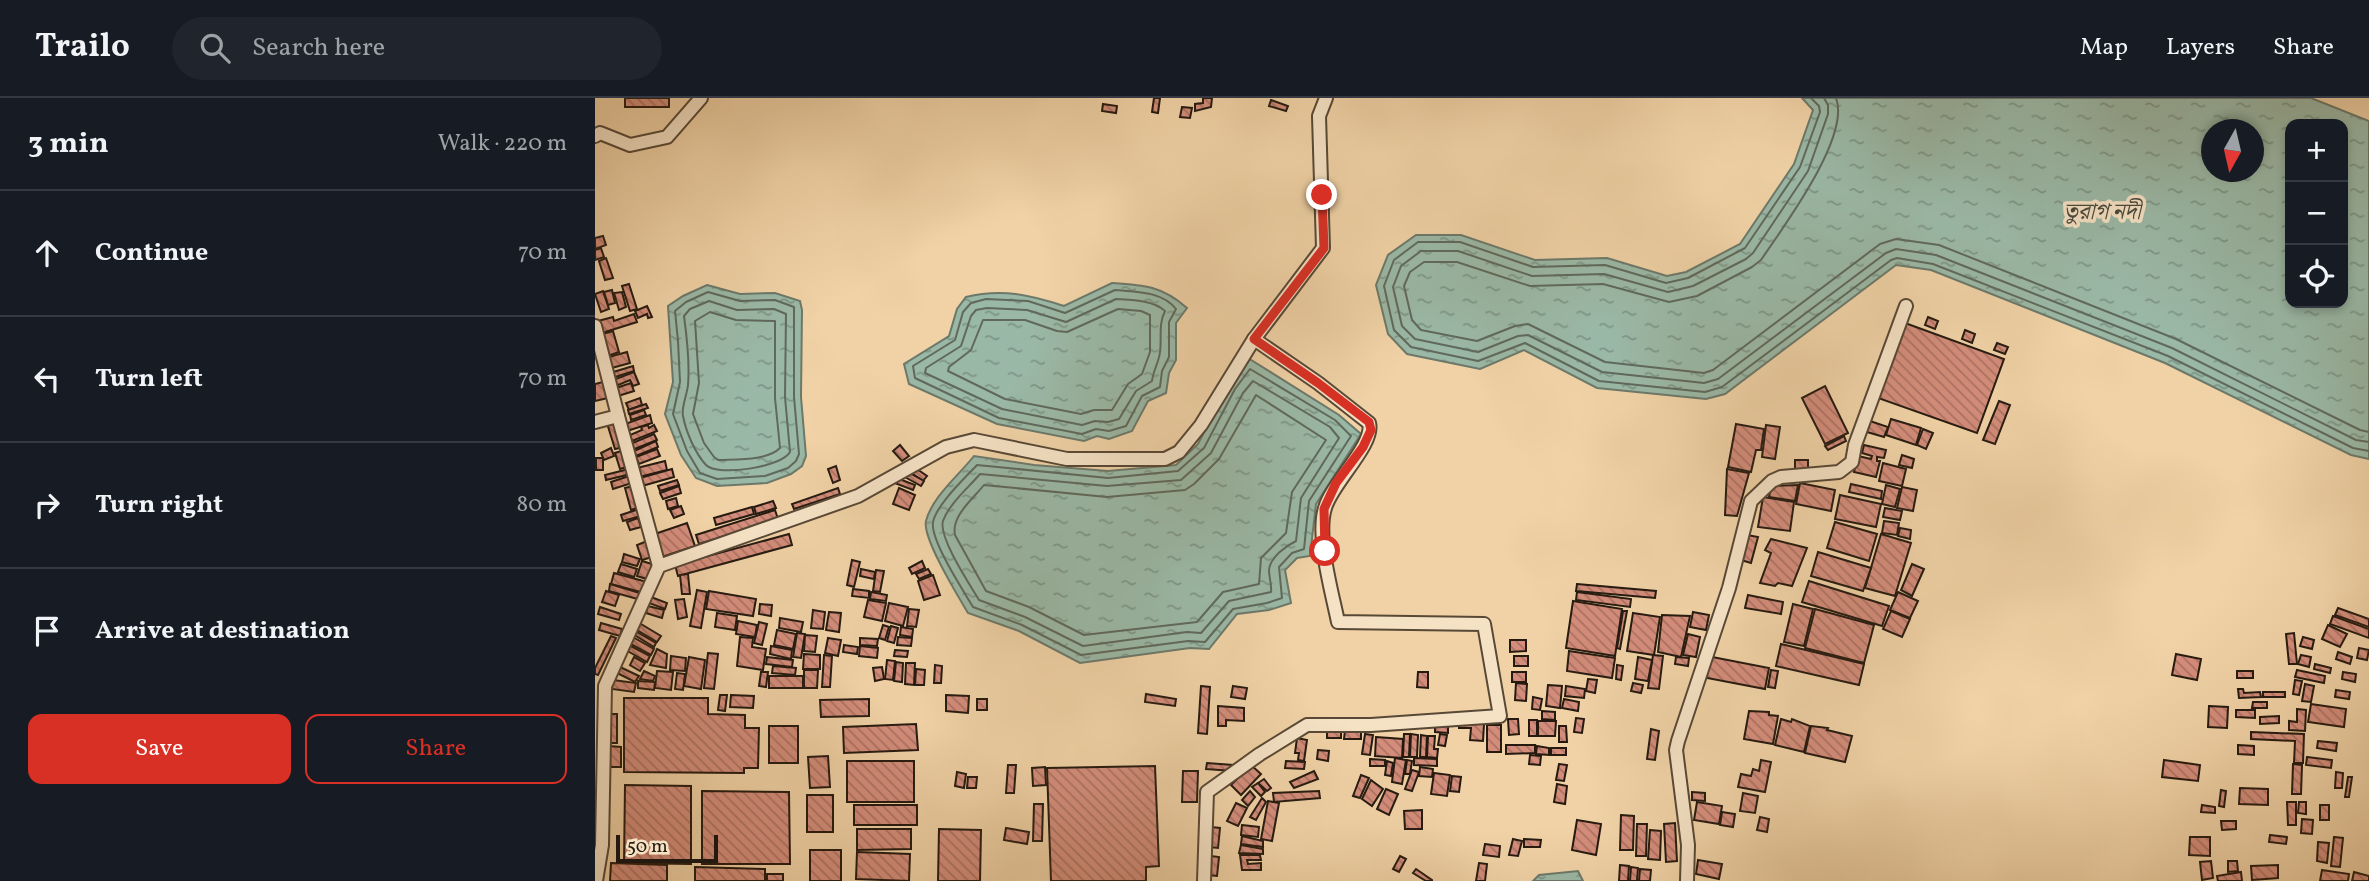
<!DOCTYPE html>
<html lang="en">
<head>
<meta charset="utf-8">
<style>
  body { margin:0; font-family:Vollkorn,"Noto Serif Bengali",serif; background:#20242c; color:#f1f3f6 }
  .controls { position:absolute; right:21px; top:21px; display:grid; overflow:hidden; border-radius:14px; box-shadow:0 4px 10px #0003 }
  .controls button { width:63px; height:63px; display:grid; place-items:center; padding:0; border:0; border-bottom:2px solid #363941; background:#171b24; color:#f1f3f6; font:35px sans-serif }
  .compass { position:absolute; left:1606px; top:21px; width:63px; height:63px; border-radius:50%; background:#171b24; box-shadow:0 4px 10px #0003; rotate:188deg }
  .scale { position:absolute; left:21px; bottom:18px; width:102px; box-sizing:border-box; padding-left:7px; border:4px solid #261a10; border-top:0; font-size:19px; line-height:24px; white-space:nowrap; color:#261a10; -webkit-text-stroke:5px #f5e2c5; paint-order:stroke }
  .stop { position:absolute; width:21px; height:21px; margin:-16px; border:5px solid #d93025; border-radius:50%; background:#fff }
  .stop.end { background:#d93025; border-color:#fff; box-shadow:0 2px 7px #0008 }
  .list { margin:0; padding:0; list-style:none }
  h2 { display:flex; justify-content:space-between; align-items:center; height:91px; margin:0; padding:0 28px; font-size:30px }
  h2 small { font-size:23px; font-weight:400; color:#9ea1a6 }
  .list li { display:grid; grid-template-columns:46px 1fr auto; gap:21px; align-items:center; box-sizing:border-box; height:126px; padding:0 28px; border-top:2px solid #363941 }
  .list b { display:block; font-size:26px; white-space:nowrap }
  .list em { font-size:23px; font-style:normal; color:#9ea1a6 }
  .actions { display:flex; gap:14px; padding:21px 28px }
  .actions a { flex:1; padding:16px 0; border:2px solid #d93025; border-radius:14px; text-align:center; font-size:24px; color:#d93025 }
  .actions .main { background:#d93025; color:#fff }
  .icon { flex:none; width:38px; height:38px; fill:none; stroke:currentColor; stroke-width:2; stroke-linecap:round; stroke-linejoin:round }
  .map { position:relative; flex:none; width:1774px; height:783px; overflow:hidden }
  header { display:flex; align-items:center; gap:42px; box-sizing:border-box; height:98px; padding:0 35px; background:#171b24; border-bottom:2px solid #363941 }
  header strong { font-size:33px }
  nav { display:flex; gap:38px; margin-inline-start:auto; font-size:24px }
  .search { width:490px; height:63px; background:#20242c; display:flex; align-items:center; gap:18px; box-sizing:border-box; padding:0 24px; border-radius:38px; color:#9ea1a6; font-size:26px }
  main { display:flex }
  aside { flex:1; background:#171b24 }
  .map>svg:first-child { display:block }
  .water { fill:url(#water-ripples); stroke:#6c796a; stroke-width:2; fill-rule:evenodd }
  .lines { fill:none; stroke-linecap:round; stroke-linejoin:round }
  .shore { stroke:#60695b; stroke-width:2 }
  .building { fill:url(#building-back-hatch); stroke:#261a10; stroke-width:2 }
  .minor-casing { stroke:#584836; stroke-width:16 }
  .minor { stroke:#f5e2c5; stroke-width:12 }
  .route { stroke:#d93025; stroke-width:9 }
  .labels { text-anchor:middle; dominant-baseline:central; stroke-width:7; stroke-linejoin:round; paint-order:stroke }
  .water-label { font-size:23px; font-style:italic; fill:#49493d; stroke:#f5e2c5 }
</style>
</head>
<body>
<header>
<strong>Trailo</strong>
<div class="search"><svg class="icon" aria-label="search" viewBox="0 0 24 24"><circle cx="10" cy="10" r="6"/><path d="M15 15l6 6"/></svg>Search here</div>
<nav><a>Map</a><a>Layers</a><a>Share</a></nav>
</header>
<main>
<aside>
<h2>3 min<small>Walk · 220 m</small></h2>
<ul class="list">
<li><svg class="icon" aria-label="ahead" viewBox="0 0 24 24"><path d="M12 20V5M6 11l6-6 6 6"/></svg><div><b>Continue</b></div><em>70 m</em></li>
<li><svg class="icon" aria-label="left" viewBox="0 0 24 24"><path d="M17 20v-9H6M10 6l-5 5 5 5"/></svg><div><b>Turn left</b></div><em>70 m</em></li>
<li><svg class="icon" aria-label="right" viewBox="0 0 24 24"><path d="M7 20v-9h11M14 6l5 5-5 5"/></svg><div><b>Turn right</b></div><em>80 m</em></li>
<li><svg class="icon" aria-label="arrive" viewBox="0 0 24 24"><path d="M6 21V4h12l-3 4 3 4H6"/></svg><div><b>Arrive at destination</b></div></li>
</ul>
<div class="actions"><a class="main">Save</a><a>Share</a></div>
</aside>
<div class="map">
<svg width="1774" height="783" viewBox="0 0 1774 783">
  <defs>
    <pattern id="water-ripples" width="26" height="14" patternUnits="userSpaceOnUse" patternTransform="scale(1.75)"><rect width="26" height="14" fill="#9ab8a6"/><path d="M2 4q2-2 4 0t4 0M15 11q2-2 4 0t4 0" fill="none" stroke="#7d9586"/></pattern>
    <pattern id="building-back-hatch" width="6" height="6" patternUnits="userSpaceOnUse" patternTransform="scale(1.75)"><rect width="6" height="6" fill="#d48d7b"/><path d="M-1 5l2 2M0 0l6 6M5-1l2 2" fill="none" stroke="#ac7263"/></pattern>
  </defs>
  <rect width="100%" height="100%" fill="#f0d2a6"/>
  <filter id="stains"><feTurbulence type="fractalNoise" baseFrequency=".00286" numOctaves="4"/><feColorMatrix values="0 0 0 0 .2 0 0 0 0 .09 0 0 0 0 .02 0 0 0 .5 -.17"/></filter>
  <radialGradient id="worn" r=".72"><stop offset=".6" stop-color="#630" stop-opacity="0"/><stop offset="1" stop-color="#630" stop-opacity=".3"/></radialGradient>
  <!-- water -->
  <g class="water">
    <path d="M1207,0H1716L1774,23V361L1756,357L1570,265L1336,172L1301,167L1130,296L1111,301L1002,290L929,252L885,271L812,256L793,236L781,187L793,157L821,137H866L940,162L1012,160L1072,178L1091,174L1145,146L1199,66L1218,12ZM1748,26V205H1695V26ZM1616,32H1658V74H1616Z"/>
    <path d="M517,185C549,187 567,188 592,210L581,225V262L574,275L571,295L553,303L537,333L514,341L502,338L489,343L402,326L314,286L309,266L354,238L362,211L371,199C407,190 435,197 469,208Z"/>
    <path d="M112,187L145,196L180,195L205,203L207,212L206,299L211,358L207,368L196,376L172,385L122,388L101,380L86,357L70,316L78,284L73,208L88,198Z"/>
    <path d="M653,260L744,317L766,336L721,406L715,458L702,460L690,472L696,505L674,512L642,516L614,551L595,550L485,565L424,533L373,515C363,498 327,440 331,423C337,399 364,377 379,358L439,367L513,373L581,367L603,346L634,287Z"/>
    <path d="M983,773L988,783H938L944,777Z"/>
  </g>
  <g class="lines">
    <!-- shore -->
    <g class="shore">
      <path d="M1216,0L1224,8L1225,14L1205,69L1150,150L1093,180L1071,185L1010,167L938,169L865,144H823L799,162L789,188L799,232L816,249L883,263L930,245L1004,283L1110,294L1127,289L1296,162L1302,160L1338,166L1573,258L1758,350L1774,353"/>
      <path d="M1229,0L1233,7V16L1213,73L1158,155L1151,161L1098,188L1073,194L1009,176L937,178L863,153H826L806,168L798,189L807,228L820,241L883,254L923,238L933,237L1007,274L1109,285L1123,281L1291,155L1301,151L1341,157L1577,250L1761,342L1774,344"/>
      <path d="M1241,0C1256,39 1188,129 1166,162L1157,169L1102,198L1074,204L1008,186L935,188L862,164H829L815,174L809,188L817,222L826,232L882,243L920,228L933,226L1010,264L1109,275L1118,272L1285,146L1301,141L1344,147L1581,241L1765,332L1774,334"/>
      <path d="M520,192C541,194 567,193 581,211L574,224V259L567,273L565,289L547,298L531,328L514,333L501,331L487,336L404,320L320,280L318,268L360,242L368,214L376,205L391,201L433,203L470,215Z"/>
      <path d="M113,194L145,203L180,202L199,209V299L204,356L201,363L193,370L170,378L122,381L105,375L92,353L78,316L85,284L83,243L80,213L91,204Z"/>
      <path d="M521,201C537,202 558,202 570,213C563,227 567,240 565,254C564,264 558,273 557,283L541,293L524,321L513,324L500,323L487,327L407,311L330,275L331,270L366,248L376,218L381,212L392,210L432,212L471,224Z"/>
      <path d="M114,203L142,212L179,211L191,216L190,299L195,354C187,369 123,379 111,367C100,355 91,334 88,318C86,310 92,297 93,287C95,264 92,240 89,218L95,211Z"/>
      <path d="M523,211L546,213L555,217V254L547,276L533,286L517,312H499L486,316L410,301L353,273L354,269L376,252L388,222H430L462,233L472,234Z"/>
      <path d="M115,214L141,222L180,223V300L185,350C172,363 141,361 123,362L119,359L109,345L98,316L104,285L100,223Z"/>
      <path d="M655,271L740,322L756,338L714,403L709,451L697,455L684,469L687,500L672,505L638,511L610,544L593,543L486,557L427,527L378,509C368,492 335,442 338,424C342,406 369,381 382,367L513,380L583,373L609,350L640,291Z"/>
      <path d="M658,283L735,329L744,340L706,400L701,443C691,448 675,459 674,472C674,480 677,487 676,494L634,503L606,535L592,534L488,548L430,519L384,502C375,487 343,439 348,423C354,406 373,390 385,376L512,388L586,382L616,355L648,295Z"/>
      <path d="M661,297L731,342L697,394L691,435L666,460L664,486L628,494L602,524L489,537L434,509L391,493L360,437C356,418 378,401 389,387L512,399L590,392L599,386L624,361Z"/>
    </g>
  </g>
  <!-- building -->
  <g class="building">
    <rect x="30" y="0" width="44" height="9"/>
    <path d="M559,0H565L563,15L557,14Z"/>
    <path d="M608,0H617L616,9L600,13V6L608,5Z"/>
    <path d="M676,2L693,8L691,13L674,8Z"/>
    <path d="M508,6L522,8L521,15L507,13Z"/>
    <path d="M587,9L597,10L595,20L585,19Z"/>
    <path d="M8,138L11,147L0,151V140Z"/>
    <path d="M6,150L9,159L0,162V152Z"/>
    <path d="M11,160L18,180L10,182L4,163Z"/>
    <path d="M34,186L42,211L35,213L27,188Z"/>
    <path d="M17,192L20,205L13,207L9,194Z"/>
    <path d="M8,193L14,211L6,214L0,196Z"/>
    <path d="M27,194L31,209L24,212L19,195Z"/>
    <path d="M52,208L57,219L53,220L52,216L43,220L40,213Z"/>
    <path d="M39,216L42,224L7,235L3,223L18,219L19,223Z"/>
    <path d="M1333,219L1343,223L1340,231L1330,227Z"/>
    <path d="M1310,225L1409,261L1382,335L1283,300Z"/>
    <path d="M1370,232L1380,236L1377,245L1367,241Z"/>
    <path d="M18,233L24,254L10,259L4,237Z"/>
    <path d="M1402,245L1413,249L1410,256L1399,252Z"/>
    <path d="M32,254L35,265L13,271L10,260Z"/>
    <path d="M38,268L39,273L17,280L15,275Z"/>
    <path d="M39,274L44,286L38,288L35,282L21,288L18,282Z"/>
    <path d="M8,284L13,300L0,303V286Z"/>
    <path d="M36,285L39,293L23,298L21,290Z"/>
    <path d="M1230,288L1253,335L1230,346L1207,300Z"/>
    <path d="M45,300L47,307L34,312L31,305Z"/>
    <path d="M1404,303L1415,307L1400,346L1388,342Z"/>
    <path d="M51,306L53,310L34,316L33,312Z"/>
    <path d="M49,312L51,317L36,322L35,317Z"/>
    <path d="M55,317L57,325L32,333L30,326Z"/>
    <path d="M20,320L29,349L20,351L11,322Z"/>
    <path d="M1296,321L1326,330L1321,347L1291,337Z"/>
    <path d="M1275,323L1293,329L1289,339L1272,334Z"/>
    <path d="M1141,326L1169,331L1166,352H1161L1156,374L1133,369Z"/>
    <path d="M53,327L54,330L59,327L62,333L37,343L35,337L47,332L46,329Z"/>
    <path d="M1171,327L1185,329L1180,361L1167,359Z"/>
    <path d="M1328,331L1338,335L1331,351L1322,347Z"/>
    <path d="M59,336L62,342L37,352L35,346Z"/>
    <path d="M1249,338L1251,343L1233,352L1230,348Z"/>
    <path d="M61,343L63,349L41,358L39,353Z"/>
    <path d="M305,347L314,358L307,363L298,353Z"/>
    <path d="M1269,347L1291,352L1289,360L1282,359V363H1285L1281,379L1259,374L1263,358L1276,361L1277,358L1267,355Z"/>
    <path d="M16,350L19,358L9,362L6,355Z"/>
    <path d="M62,351L65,358L44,366L41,359Z"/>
    <path d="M30,352L35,368L25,371L20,355Z"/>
    <path d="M1307,357L1319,361L1317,370L1304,367Z"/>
    <rect x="1" y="360" width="7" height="12"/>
    <rect x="1200" y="362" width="13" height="10"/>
    <path d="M70,363L72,372L44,379L42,370Z"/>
    <path d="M1288,365L1311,371L1307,388L1284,383Z"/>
    <path d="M241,368L245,382L238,385L233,371Z"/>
    <path d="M319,369L332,378L328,383L315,374Z"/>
    <path d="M34,371L36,376L11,382L10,377Z"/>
    <path d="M77,371L79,379L47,388L45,380Z"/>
    <path d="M1132,371L1154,375L1142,418L1130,417Z"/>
    <path d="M311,373L329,383L326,388L308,378Z"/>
    <path d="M34,378L37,385L18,391L16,384Z"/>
    <path d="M299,379L320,387L318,392L297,384Z"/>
    <path d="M82,382L84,387L65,393L63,388Z"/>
    <path d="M1205,385L1240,392L1236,413L1201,406Z"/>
    <path d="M1256,386L1287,393L1286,401L1254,394Z"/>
    <path d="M1203,387L1200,403L1174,399L1176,388Z"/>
    <path d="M1291,387L1305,391L1300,409L1287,406Z"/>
    <path d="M38,388L45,409L36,412L30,390Z"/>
    <path d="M84,388L86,395L68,401L65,395Z"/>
    <path d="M1307,389L1322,392L1318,413L1302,410Z"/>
    <path d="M243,390L245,396L199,411L197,406Z"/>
    <path d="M304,390L320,397L314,412L298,406Z"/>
    <path d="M1245,397L1286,406L1281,429L1240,421Z"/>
    <path d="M1168,399L1199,404L1195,433L1163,429Z"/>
    <path d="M81,400L83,408L73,411L71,403Z"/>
    <path d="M178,403L181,410L161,416L159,409Z"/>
    <path d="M86,408L89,416L79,420L75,412Z"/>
    <path d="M157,409L159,416L121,427L119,420Z"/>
    <path d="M1290,410L1307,413L1305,422L1288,419Z"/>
    <path d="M44,411L46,418L28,423L26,417Z"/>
    <path d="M180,412L183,421L104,446L101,437Z"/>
    <path d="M43,420L46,429L35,432L32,424Z"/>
    <path d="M1289,423L1304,425L1302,437L1287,435Z"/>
    <path d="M1240,424L1282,436L1274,463L1232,450Z"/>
    <path d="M92,425L100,448L64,460L57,437Z"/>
    <path d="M1305,430L1316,432L1315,441L1303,438Z"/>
    <path d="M194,436L197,447L83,478L80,467Z"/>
    <path d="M1286,436L1316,445L1300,498L1270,490Z"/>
    <path d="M1152,437L1163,439L1156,465L1146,462Z"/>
    <path d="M1176,441L1212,450L1197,488L1183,485L1180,488L1165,485L1176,455L1170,452Z"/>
    <path d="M52,443L57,459L47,462L42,447Z"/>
    <path d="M1223,454L1276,470L1268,493L1216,478Z"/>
    <path d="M29,456L45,461L42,468L27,464Z"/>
    <path d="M257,462L265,464L259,489L252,487Z"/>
    <path d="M47,463L60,467L55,482L42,478Z"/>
    <path d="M327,463L330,470L317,476L314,470Z"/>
    <path d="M26,466L42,471L39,479L23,474Z"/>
    <path d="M1317,466L1329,471L1317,498L1306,492Z"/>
    <path d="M266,471L280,474L279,481L265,478Z"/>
    <path d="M333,471L336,476L324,481L321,476Z"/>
    <path d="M281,472L289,473L285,494L278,493Z"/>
    <path d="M19,475L52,484L49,495L16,486Z"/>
    <path d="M93,476L95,496H87L85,477Z"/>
    <path d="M338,477L345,497L329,502L323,483Z"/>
    <path d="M1214,483L1294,508L1287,528L1207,504Z"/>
    <path d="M15,486L48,496L46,502L14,493Z"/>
    <path d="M982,486L1061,493L1060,500L981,493Z"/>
    <path d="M258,491L274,493V500L257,498Z"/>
    <path d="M102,492L112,494L106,530L95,528Z"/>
    <path d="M11,493L24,497L20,508L7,504Z"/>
    <path d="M114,493L161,501L158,518L111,511Z"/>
    <path d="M276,494L292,497L291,503L275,501Z"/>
    <path d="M982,494L1036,501L1035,509L981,502Z"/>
    <path d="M1303,494L1323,503L1315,520L1295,512Z"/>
    <path d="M1153,497L1188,504L1186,516L1150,510Z"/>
    <path d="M56,499L72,505L70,511L54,505Z"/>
    <path d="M89,501L92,519L83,521L80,502Z"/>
    <path d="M273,502L291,505L287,523L269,519Z"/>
    <path d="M978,503L1027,511L1020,558L971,550Z"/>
    <path d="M294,505L313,509L308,528L290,523Z"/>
    <path d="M165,506L177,507L176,518L164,516Z"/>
    <path d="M1198,506L1218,511L1209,548L1189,544Z"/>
    <path d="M53,508L69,512L67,520L51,515Z"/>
    <path d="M5,509L26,516L24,522L3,516Z"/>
    <path d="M1743,510L1774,521V529L1740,517Z"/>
    <path d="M314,511L324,512L321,529L312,528Z"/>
    <path d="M1220,511L1279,527L1269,565L1210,550Z"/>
    <path d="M218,512L230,514L228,531L216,530Z"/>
    <path d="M1028,513H1032L1025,551L1022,550Z"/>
    <path d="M1296,513L1315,521L1307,539L1288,531Z"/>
    <path d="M234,514L246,515L244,534L231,532Z"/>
    <path d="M1098,514L1114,517L1111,532L1095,529Z"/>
    <path d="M122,515L142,518L140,532L120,529Z"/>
    <path d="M1038,515L1065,519L1059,557L1032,553Z"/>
    <path d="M1067,517L1095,518L1086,559L1063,554Z"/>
    <path d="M1738,518L1774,531V540L1735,526Z"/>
    <path d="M185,520L208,524L206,534L184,530Z"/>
    <path d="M41,523L66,538L62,544L37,529Z"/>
    <path d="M143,523L162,527L160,539L141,536Z"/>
    <path d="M164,524L172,526L167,547L159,545Z"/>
    <path d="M6,525L27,531L25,538L4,532Z"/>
    <path d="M288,527L294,529L290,542L284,540Z"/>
    <path d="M1733,527L1752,536L1745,549L1727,541Z"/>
    <path d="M296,528L303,530L299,545L292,543Z"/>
    <path d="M306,529L318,531L317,539L305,537Z"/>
    <path d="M35,530L61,545L59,549L33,533Z"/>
    <path d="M182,532L201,536L198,551L179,547Z"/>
    <path d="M202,535L210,536L206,560L198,559Z"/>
    <path d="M1699,535L1702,566H1694L1691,536Z"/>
    <path d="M1093,536L1105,539L1101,559L1088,557Z"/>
    <path d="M210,537L222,538L220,554L209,553Z"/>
    <path d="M16,538L21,540L3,577L0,576V570Z"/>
    <path d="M36,538L59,551L56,557L32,544Z"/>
    <path d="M145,539L158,540L157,549L171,551L168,572L142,568Z"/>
    <path d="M303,539L317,540L316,548L302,547Z"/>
    <path d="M1708,539L1719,542L1717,551L1705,548Z"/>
    <path d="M233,540L246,542L243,558L230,555Z"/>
    <path d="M265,540L283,541L282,548L265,547Z"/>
    <path d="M915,542H931V553L915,554Z"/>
    <path d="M32,546L55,558L52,564L29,551Z"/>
    <path d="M1186,546L1269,566L1264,587L1181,568Z"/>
    <path d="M249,547L263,549L262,556L248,554Z"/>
    <path d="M176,548L197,552L196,561L175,556Z"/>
    <path d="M265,548L283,550L282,560L264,558Z"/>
    <path d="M1764,550L1774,552L1772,562L1762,560Z"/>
    <path d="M62,551L72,556L71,570L55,567Z"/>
    <path d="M300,552L313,553L312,559L299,558Z"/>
    <path d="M974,553L1020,560L1017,580L972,573Z"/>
    <path d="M1743,554L1757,559L1755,566L1741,561Z"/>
    <path d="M113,555L123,556L119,591L109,590Z"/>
    <path d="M209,556L225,557V571H208Z"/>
    <path d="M1581,556L1606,561L1602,582L1577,577Z"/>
    <path d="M229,557L237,558L235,589H227Z"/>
    <path d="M1058,557L1068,558L1064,591L1053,590Z"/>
    <path d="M1706,557L1716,559L1714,569L1703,566Z"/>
    <path d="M76,558L91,560L90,573L75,572Z"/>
    <rect x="919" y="558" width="14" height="10"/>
    <path d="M1112,558L1174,570L1170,591L1107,579Z"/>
    <path d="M39,559L50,565L45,573L35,567Z"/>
    <path d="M94,559L110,562L106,591L89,588Z"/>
    <path d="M172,559L198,562L197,569L171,566Z"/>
    <path d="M1043,559L1057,562L1053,583L1040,581Z"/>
    <path d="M1081,559L1094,560L1093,568L1080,566Z"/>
    <path d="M292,562L300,563L298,582L290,581Z"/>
    <path d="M301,564L308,565L307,584L299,583Z"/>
    <path d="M311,565H320L319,587L310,586Z"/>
    <path d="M1720,566L1736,570L1735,575L1719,571Z"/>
    <path d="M340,567L347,568L346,585H339Z"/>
    <path d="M1022,567L1028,568L1026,582L1021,581Z"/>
    <path d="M178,568L201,570L200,577L177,575Z"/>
    <path d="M25,569L44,578L40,584L22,575Z"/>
    <path d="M287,569L289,581L280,583L278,570Z"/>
    <path d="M321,571L330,572L329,587H320Z"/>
    <path d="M209,572H223L222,590H209Z"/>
    <path d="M1176,572L1183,573L1180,590L1173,589Z"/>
    <path d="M1702,572L1730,578L1729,585L1700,579Z"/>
    <path d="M49,573L60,578L58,583L45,581Z"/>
    <path d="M62,573L78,574L76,592L60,590Z"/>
    <rect x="1642" y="573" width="16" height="7"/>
    <path d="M166,574H173L171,589L164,588Z"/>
    <path d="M823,574H833V590L822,589Z"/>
    <rect x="917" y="574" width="14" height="10"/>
    <path d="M1748,574L1761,576L1760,584L1747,581Z"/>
    <path d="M82,575L90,576L88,592L80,591Z"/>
    <rect x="174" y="578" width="34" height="12"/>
    <path d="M993,581L1002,582L1000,595L991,593Z"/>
    <path d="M18,582L41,585L39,594L17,591Z"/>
    <path d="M1700,582L1707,583L1704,597L1698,596Z"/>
    <path d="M43,583L60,584L59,592L43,590Z"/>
    <path d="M921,585L932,586L931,603L920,602Z"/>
    <path d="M1038,585L1048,587L1046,595L1036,593Z"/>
    <path d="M1710,586L1719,588L1716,604L1707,603Z"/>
    <path d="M953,587L967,588L965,610L951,608Z"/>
    <path d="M606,588L615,589L612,636L603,635Z"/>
    <path d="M638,588L652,590L650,601L636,599Z"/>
    <path d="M971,588L990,591L989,600L970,598Z"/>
    <path d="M1643,591H1648L1649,595L1665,594L1666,599L1644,600Z"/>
    <path d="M1741,592L1755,594L1754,601L1740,599Z"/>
    <rect x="1668" y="594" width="22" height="5"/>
    <path d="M551,596L581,601L580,608L550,604Z"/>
    <path d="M125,597H132L130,613L123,612Z"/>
    <path d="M136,597L159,598L158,610L135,609Z"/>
    <path d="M351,597L374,598L373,615L351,613Z"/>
    <path d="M938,599L947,601L945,612L937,611Z"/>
    <path d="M29,600H113V616L150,617V630H164L163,670H149V675L29,674Z"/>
    <path d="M274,601V618L226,619L225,602Z"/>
    <rect x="382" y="601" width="10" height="11"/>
    <path d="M969,601L984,604L983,613L967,610Z"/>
    <path d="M1658,604H1672V610H1657Z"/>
    <path d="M1716,606L1751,611L1749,629L1713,624Z"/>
    <path d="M623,608L649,610V623L631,622V628H623Z"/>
    <path d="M1614,608L1633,609L1632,630L1613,629Z"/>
    <path d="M1702,611L1711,612L1710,633L1694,632V623L1702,624Z"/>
    <path d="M1641,612H1660V620L1641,619Z"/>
    <path d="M947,613L960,614V622L947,621Z"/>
    <path d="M1154,613L1174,614V617L1183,618L1178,646L1149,641Z"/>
    <rect x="13" y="616" width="9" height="29"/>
    <path d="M1684,618V625L1665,626V619Z"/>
    <path d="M981,620L989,621L987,635L979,634Z"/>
    <path d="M913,621H923L924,636L914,637Z"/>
    <path d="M1186,621L1196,624L1197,621L1215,628L1209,654L1180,647Z"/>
    <rect x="934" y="622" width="8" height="16"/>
    <path d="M943,623H961L960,638H943Z"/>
    <path d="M321,626L323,652L249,655L248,629Z"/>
    <path d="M864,626H889L888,643L875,642L876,630H864Z"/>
    <path d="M840,627H853V635L840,634Z"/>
    <rect x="892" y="627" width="14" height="27"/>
    <rect x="174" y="628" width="29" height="37"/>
    <path d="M964,628H971L972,644H964Z"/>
    <path d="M1216,628L1233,630L1232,632L1257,638L1250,664L1210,655Z"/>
    <path d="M1056,631L1064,633L1060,662L1052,661Z"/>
    <path d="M750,632L766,633V641H749Z"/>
    <rect x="732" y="634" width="14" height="6"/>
    <path d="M1656,634L1709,636L1708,665H1699L1700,643L1656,641Z"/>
    <path d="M770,636L778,637L775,657L767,656Z"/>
    <path d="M809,636H815L814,659H808Z"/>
    <path d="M816,636L823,637L822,659H815Z"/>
    <path d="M845,636L852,637L850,648L843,647Z"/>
    <path d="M826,637L832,638L831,659H825Z"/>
    <path d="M833,638H840L839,651H843L842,660L832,659Z"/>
    <path d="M781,639L808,641L807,660L780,658Z"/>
    <path d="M702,640L712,642L709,663L703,662L704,655H700Z"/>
    <path d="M1723,643L1742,645L1741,653L1722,650Z"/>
    <path d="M911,647H940V655L911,656Z"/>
    <path d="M1643,647L1659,648V657L1643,656Z"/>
    <path d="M14,648L26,649V669H14Z"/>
    <path d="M942,648L954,650V657L941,656Z"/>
    <rect x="956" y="650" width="15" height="7"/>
    <path d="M723,652L734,653L733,663L722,661Z"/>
    <path d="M935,657L946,658L945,667L934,666Z"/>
    <path d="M233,658L235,689L215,690L213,659Z"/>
    <path d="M1712,659L1737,662L1736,670L1711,667Z"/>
    <path d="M800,660L811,662L807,686L797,684Z"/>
    <path d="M819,660L842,661V668L819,667Z"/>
    <path d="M775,661L790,662V668H775Z"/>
    <path d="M812,662L817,663L815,676H810Z"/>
    <path d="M1166,662L1176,664L1170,694L1143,689L1146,676L1156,678L1158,671L1164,673Z"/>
    <path d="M1569,662L1605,667L1603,683L1567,679Z"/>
    <rect x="252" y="663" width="67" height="41"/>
    <path d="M691,663L710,664L709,671L690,670Z"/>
    <path d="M792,663L798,665L796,678L790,677Z"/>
    <path d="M612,665L638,667V673L611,671Z"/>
    <path d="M964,666L972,667L969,683L961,682Z"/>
    <path d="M1698,666L1707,667L1706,696H1697Z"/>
    <path d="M413,667H421L419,695H411Z"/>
    <path d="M656,667L666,676L646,697L636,687Z"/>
    <path d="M560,668L564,768L551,769V783H456L452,670Z"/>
    <path d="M450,669L451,687L438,688L437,670Z"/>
    <path d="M825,669L838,671L837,679L824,678Z"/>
    <path d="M817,672L824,674L817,693L810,691Z"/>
    <path d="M588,673H603L602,704H587Z"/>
    <path d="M719,673L723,681L699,690L695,684Z"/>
    <path d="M362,674L371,676L369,690L360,688Z"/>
    <path d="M1741,674L1748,675L1747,690H1740Z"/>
    <path d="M839,675L855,677L852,698L836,696Z"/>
    <path d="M766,677L774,680L765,700L758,698Z"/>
    <path d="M857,678L866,679L864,694L855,693Z"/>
    <path d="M373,679H382L381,690H372Z"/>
    <path d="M1753,679H1757L1754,699H1750Z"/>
    <path d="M669,681L676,690L672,693L663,685Z"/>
    <path d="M776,682L788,691L777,708L767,701Z"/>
    <path d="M663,685L670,694L666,698L657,689Z"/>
    <path d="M962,686L972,688L970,706L959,704Z"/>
    <path d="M30,687L96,688V766L29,765Z"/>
    <path d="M1645,690L1673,691V707L1644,706Z"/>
    <path d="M791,691L803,696L794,717L782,711Z"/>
    <path d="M1626,692L1631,693L1629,709L1624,708Z"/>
    <path d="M107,693L194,694L195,766H107Z"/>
    <path d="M655,693L660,699L653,708L647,702Z"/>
    <path d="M724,693L725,700L679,704L678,695Z"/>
    <path d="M1097,694L1110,695V703L1097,702Z"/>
    <path d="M1148,695L1163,698L1160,715L1145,713Z"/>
    <rect x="212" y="697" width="26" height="37"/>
    <path d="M667,700L671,704L661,722L655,719Z"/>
    <path d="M673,703L684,705L677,743L666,741Z"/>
    <path d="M1102,704L1127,708L1124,726L1099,722Z"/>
    <path d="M1692,704H1701V727H1693Z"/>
    <path d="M1704,704H1711V716L1703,715Z"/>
    <path d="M641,705L652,710L643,728L632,723Z"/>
    <path d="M439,706H448L447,743H438Z"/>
    <rect x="259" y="707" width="63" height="20"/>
    <path d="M1607,707L1620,709V715L1606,714Z"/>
    <rect x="1725" y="707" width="9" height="15"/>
    <path d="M827,712V731H810L809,713Z"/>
    <path d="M1127,714L1140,716L1138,729L1125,727Z"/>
    <path d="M1026,717L1039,718L1038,752H1025Z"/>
    <path d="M1165,719L1174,721L1172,734L1162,732Z"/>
    <path d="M1707,721L1718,722L1717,736L1706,735Z"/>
    <path d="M982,722L1006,726L1001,757L977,752Z"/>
    <path d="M1626,723H1641V731L1627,732Z"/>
    <path d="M1080,725L1082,763L1071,764L1069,726Z"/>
    <path d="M1042,726H1052L1051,758H1041Z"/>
    <path d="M647,727L664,729L663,739L646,737Z"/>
    <path d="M616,729L625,730L623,750L615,749Z"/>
    <path d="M411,730L434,734L432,746L409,742Z"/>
    <path d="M262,731H316V751L262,752Z"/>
    <path d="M344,731L386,732L385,783H343Z"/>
    <path d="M1055,732L1066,733L1065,762L1053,761Z"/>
    <path d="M1675,737L1692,739L1691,746L1674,744Z"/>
    <path d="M647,738L668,743V749L646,746Z"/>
    <path d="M1595,739H1615V758L1594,757Z"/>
    <path d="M1739,739L1748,740L1745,769L1736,768Z"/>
    <path d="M918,741L927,743L923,758L914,757Z"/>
    <path d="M929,741L946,742L945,749H929Z"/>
    <path d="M1723,744L1734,745L1732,765L1722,763Z"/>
    <path d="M890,746L905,748L904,759L888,757Z"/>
    <path d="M646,747L668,751V756L644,755Z"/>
    <rect x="215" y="752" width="31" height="31"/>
    <path d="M262,754L315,756L314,783L261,781Z"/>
    <path d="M645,757H665L666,762H652L653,766L666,765V772H647Z"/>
    <path d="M616,758L624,759L622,778L613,777Z"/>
    <path d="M805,758L811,761L804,774L798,771Z"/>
    <path d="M1103,762L1127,766L1124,781L1101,776Z"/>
    <path d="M1616,763L1618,780L1607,782L1605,764Z"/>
    <path d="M1633,763H1642L1643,773L1633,774Z"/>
    <path d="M16,765L72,767V783H15Z"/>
    <path d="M884,765L892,766L890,783H881Z"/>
    <path d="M1025,767L1034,768L1033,783H1024Z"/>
    <path d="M1683,767V780L1657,782L1656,768Z"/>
    <path d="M100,769L170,771V783H100Z"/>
    <path d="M1036,769L1043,770L1042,783H1035Z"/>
    <path d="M821,771L837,782V783H831L818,775Z"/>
    <path d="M1045,771L1056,772L1055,783H1044Z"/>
    <path d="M1727,772L1754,776L1753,783H1725Z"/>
    <path d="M1646,774L1647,783H1623L1622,778Z"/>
    <path d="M1759,774L1774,778V783H1757Z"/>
    <rect x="172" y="776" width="16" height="7"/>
  </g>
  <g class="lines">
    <defs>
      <g id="minor">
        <path d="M0,38L5,35L35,47L72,39L106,0"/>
        <path d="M0,228L23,318L0,324"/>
        <path d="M23,318L64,468"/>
        <path d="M1,783L7,747L10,588L64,468L263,398L351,349L379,342L472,361H570L584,354L606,327L659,241L728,150L724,18L731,0"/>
        <path d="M609,783L612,694L665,656L712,627H776L905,618L889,526L743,524C737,494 721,439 730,410C737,385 780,346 774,325L723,285L659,241"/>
        <path d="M1092,783L1093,747L1081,652L1083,643L1134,490L1156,403L1177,383L1186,379L1244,374L1257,364L1260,347L1311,208"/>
      </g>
    </defs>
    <!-- minor casing -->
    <use href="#minor" class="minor-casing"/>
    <!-- minor -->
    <use href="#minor" class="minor"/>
  </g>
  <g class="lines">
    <!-- route -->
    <path class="route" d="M727,97L729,150L659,241L723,285L774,324L776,332L768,349L741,385L729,411L730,453"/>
  </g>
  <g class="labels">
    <!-- water labels -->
    <g class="water-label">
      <text x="1507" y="115">তুরাগ নদী</text>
    </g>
  </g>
  <rect width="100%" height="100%" filter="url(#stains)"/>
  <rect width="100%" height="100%" fill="url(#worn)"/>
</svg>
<div class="controls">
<button>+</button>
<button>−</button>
<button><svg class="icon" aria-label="locate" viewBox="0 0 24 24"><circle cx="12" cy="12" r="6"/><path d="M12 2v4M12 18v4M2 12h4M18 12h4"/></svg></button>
</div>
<svg class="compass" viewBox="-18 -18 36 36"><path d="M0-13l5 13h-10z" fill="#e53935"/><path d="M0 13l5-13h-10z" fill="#9ea1a6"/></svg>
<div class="scale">50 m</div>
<div class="stop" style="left:730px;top:453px"></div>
<div class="stop end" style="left:727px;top:97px"></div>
</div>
</main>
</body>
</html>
